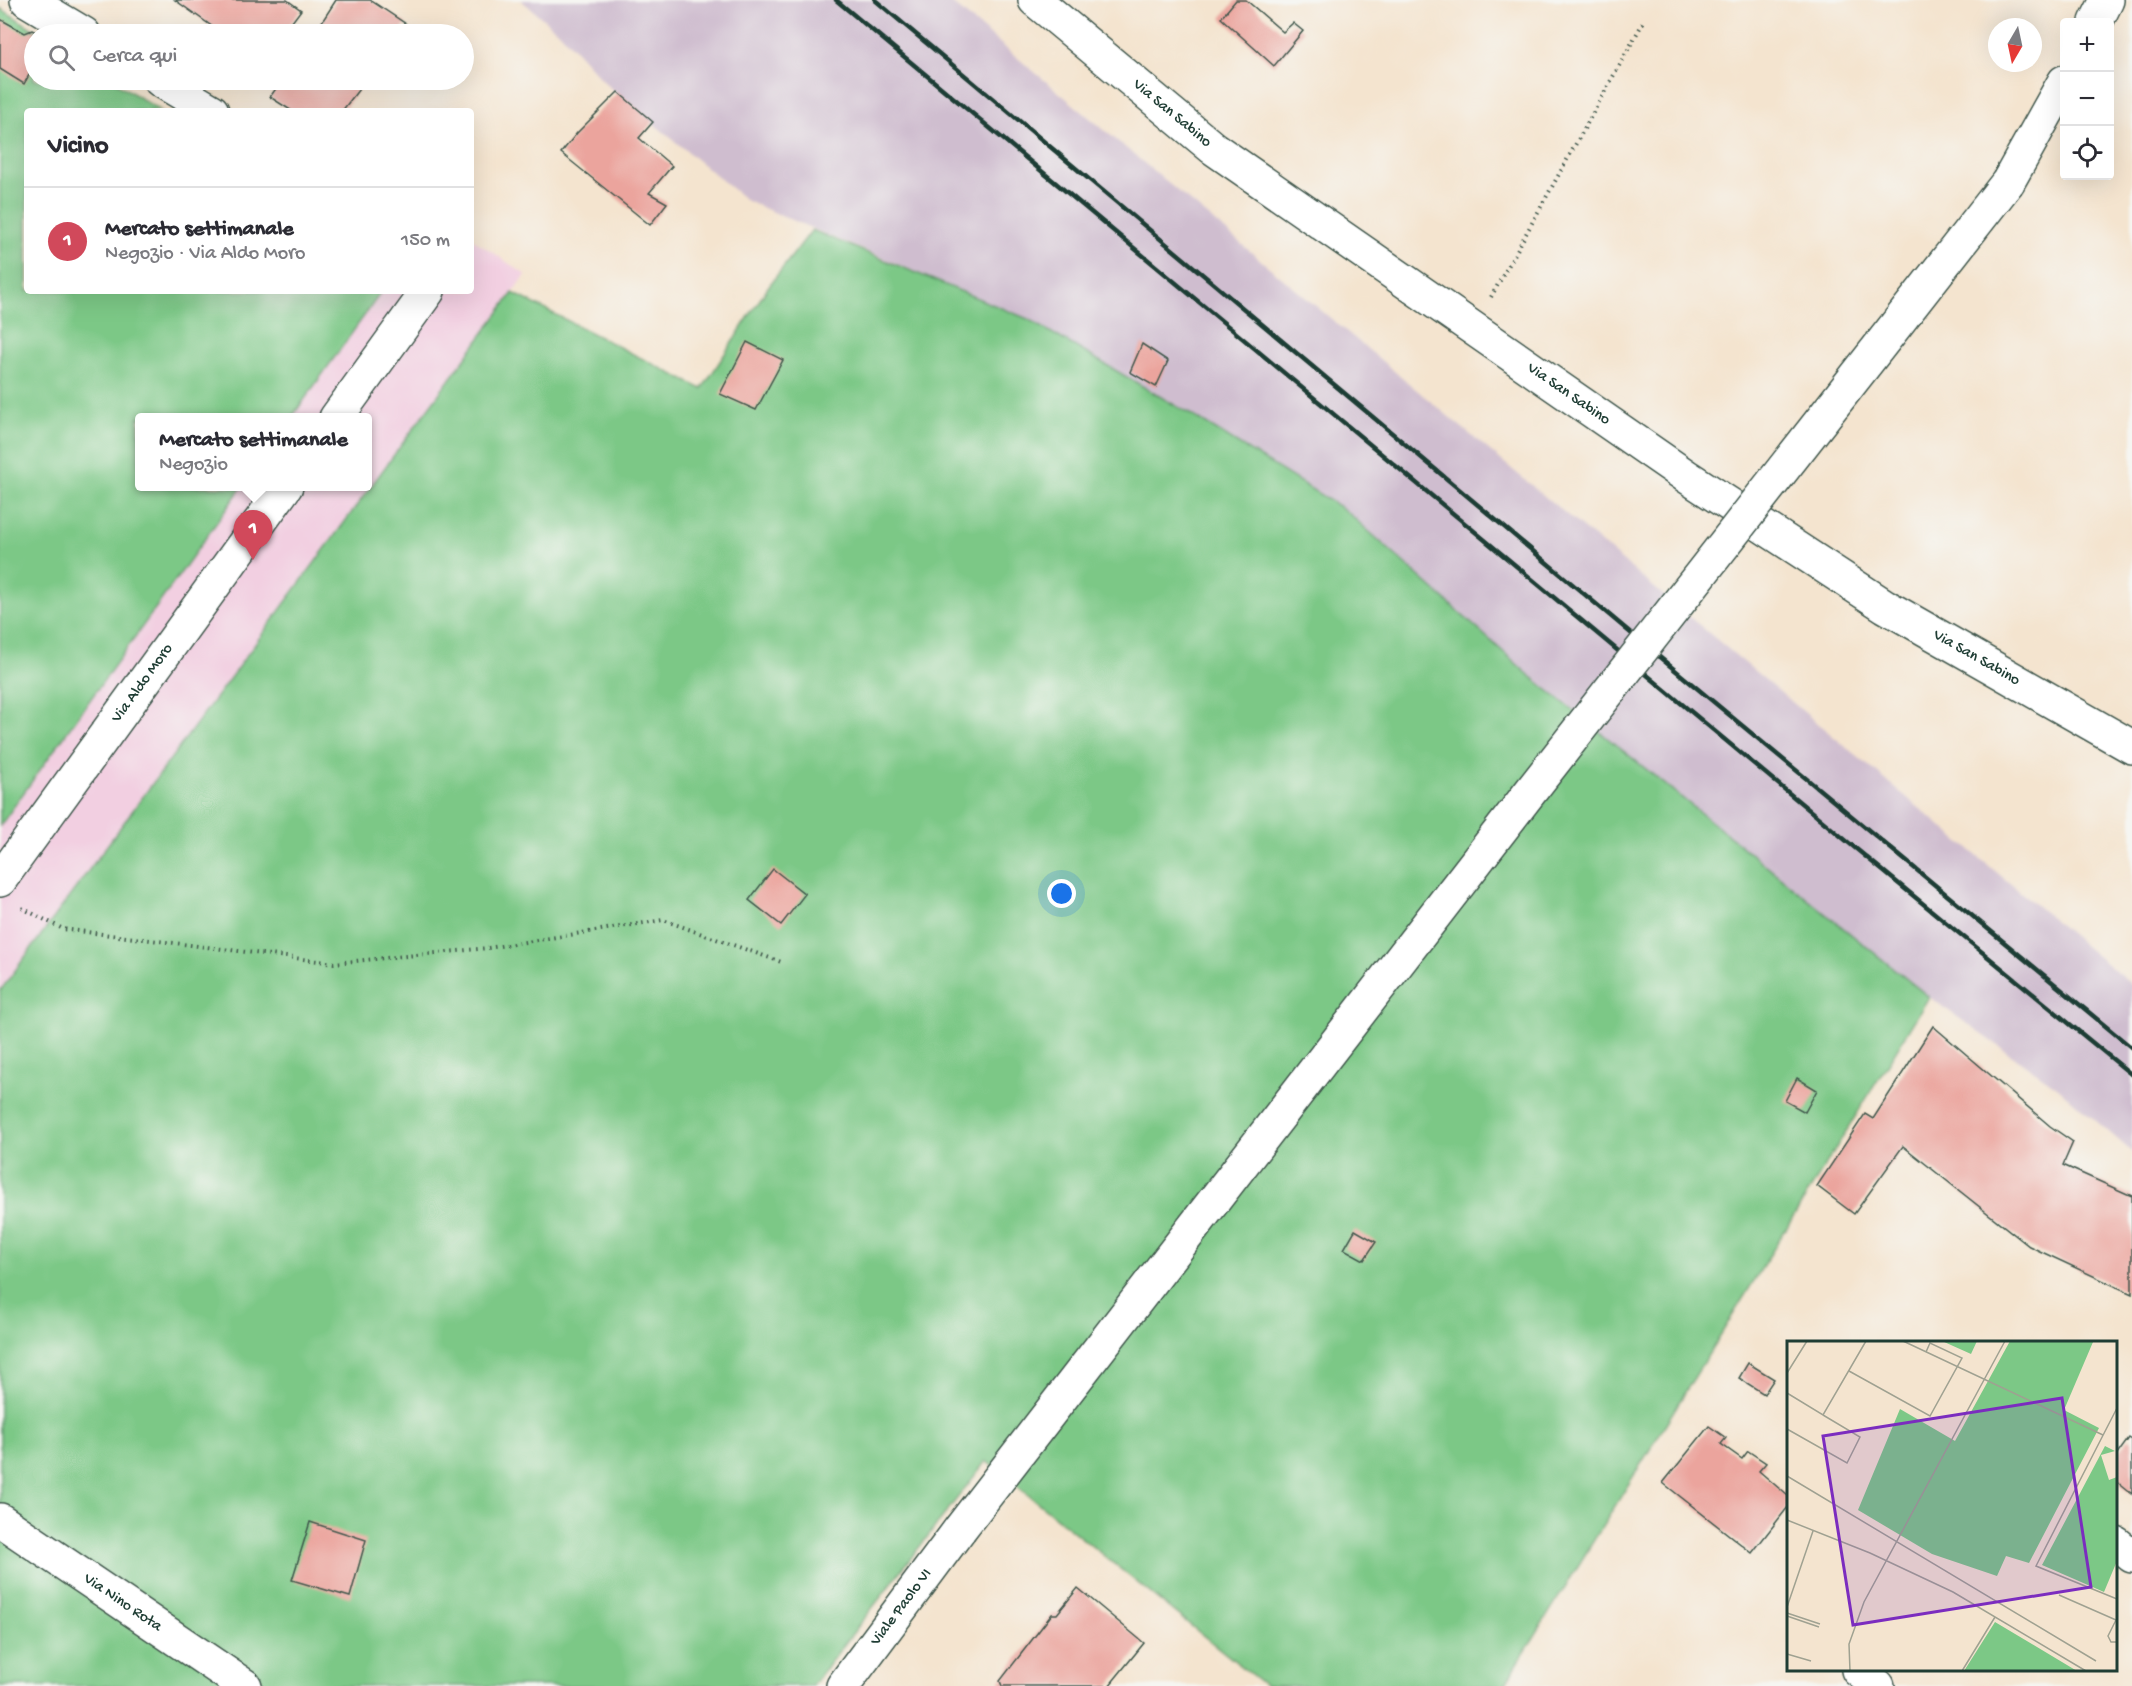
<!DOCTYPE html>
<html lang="it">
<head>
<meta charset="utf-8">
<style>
  body { margin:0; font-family:"Gochi Hand",sans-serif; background:#f2f2f3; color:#2b2b33 }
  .controls { position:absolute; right:18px; top:18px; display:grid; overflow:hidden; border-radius:6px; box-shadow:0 6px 24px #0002 }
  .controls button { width:54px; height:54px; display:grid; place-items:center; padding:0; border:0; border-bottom:2px solid #e1e1e2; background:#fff; color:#2b2b33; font:30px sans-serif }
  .compass { position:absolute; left:1988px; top:18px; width:54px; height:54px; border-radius:50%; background:#fff; box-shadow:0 6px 24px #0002; rotate:189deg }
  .you { position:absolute; left:1062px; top:894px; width:21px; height:21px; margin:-15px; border:4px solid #fff; border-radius:50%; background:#1a73e8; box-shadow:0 0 0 9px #1a73e833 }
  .badge { display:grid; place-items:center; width:39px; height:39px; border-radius:50%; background:#d1495b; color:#fff; font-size:20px; font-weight:700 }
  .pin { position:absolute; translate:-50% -50px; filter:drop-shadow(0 2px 3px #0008) }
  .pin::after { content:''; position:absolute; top:32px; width:21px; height:18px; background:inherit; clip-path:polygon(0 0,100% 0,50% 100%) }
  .popup { position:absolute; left:135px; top:413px; width:237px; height:78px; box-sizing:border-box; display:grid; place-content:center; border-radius:6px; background:#fff; filter:drop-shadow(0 2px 4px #0005); font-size:20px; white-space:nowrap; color:#7c7c81 }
  .popup b { font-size:22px; color:#2b2b33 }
  .popup::after { content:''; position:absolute; left:50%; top:100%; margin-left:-12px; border:12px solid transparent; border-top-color:#fff }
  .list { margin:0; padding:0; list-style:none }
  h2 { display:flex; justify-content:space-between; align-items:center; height:78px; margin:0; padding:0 24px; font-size:26px }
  h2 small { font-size:20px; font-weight:400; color:#7c7c81 }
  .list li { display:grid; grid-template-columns:39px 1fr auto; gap:18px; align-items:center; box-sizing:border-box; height:108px; padding:0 24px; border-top:2px solid #e1e1e2 }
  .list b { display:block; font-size:22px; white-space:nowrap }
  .list p { margin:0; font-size:20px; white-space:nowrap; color:#7c7c81 }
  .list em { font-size:20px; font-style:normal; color:#7c7c81 }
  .icon { flex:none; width:33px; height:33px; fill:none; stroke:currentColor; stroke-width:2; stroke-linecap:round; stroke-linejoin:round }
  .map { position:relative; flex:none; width:2132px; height:1686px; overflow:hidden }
  .search { position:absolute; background:#fff; box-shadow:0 6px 24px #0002; left:24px; top:24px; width:450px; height:66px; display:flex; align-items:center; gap:15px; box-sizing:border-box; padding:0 21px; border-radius:33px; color:#7c7c81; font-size:22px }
  .panel { position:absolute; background:#fff; box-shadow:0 6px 24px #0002; left:24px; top:108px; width:450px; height:186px; border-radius:6px }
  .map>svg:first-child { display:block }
  .built { fill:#f2cfe1 }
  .industrial { fill:#cfbdcf }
  .green { fill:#7cc886; stroke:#4e825d; stroke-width:1.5 }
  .building { fill:#eba49d }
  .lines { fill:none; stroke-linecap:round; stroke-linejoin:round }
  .minor-casing { stroke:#3f564b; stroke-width:36 }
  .path { stroke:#3f564b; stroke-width:4; stroke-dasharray:1.5 4.5; stroke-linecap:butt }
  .minor { stroke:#fff; stroke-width:33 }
  .rail { stroke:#1f3d34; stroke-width:4.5 }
  .minor-bridge-casing { stroke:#3f564b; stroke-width:36; stroke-linecap:butt }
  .minor-bridge { stroke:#fff; stroke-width:33 }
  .labels { text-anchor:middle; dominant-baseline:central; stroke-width:5; stroke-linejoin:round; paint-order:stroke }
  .street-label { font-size:16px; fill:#1f3d34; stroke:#f6f6f2 }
  .inset-road { fill:none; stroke:#9fa191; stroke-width:1.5 }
  .view { fill:#7b2cbf; fill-opacity:0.15; stroke:#7b2cbf; stroke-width:3 }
  .inset-edge { fill:none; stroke:#1f3d34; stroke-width:3 }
</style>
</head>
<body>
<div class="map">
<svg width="2132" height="1686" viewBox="0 0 2132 1686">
  <rect width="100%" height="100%" fill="#f6f6f2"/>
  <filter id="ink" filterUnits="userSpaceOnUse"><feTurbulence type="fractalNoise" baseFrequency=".0167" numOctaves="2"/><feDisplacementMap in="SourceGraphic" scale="12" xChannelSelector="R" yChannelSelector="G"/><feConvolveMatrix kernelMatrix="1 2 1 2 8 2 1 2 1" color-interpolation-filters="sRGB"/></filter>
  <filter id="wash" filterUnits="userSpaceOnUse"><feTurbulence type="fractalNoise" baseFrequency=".008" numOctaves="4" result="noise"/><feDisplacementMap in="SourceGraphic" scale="24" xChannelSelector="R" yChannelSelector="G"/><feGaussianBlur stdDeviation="1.35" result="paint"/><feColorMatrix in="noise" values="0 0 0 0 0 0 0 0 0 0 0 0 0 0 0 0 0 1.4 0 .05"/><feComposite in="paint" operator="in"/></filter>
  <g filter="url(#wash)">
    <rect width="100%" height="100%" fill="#f4e4cf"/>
    <!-- built -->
    <path class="built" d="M471,238L526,275L0,991V826L242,487L367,486V418L292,417L382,291H471Z"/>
    <!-- industrial -->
    <path class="industrial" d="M521,0H948L2132,985V1152L2057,1087L1929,997L1528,674L1345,510L1195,417L1028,319L747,201L607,85L562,35Z"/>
    <!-- green -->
    <g class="green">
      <path d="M0,8L41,34H34V80H112L161,111H27V291H382L292,417L139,418V486L242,487L0,826Z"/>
      <path d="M812,230L1028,319L1195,417L1345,510L1528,674L1929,997L1504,1686H1266L986,1461L812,1686H0V991L513,293L702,389L768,287Z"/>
    </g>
    <g id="blocks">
      <!-- building -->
      <g class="building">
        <path d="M175,0H287L301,10L283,34H223Z"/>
        <path d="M336,0H370L406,24L398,34H314Z"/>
        <path d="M1236,0H1246L1283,32L1293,23L1303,31L1274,66L1221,18Z"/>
        <path d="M0,19L25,33L32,30L40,34H34V66L24,84L0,69Z"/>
        <path d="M282,80H366L342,111H292L270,97Z"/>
        <path d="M618,92L653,122L639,138L672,166L649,193L667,203L650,225L561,153L577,133Z"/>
        <path d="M747,342L783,360L756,410L720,394Z"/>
        <path d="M1142,344L1168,361L1156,387L1130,372Z"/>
        <path d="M773,869L805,894L781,925L749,900Z"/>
        <path d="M1933,1026L2050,1126L2073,1142L2063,1165L2132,1196V1294L2029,1246L1903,1146L1854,1214L1817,1186L1865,1114L1873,1119Z"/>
        <path d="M1797,1078L1817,1090L1805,1112L1785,1101Z"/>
        <path d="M1355,1230L1376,1242L1364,1260L1344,1249Z"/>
        <path d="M1748,1363L1774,1379L1764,1394L1739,1378Z"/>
        <path d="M1709,1426L1726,1438L1721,1444L1742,1459L1748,1451L1766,1463L1759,1471L1788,1496V1507L1752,1553L1663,1483Z"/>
        <path d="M2129,1438L2132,1440V1494L2116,1481V1456Z"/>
        <path d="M310,1522L366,1540L350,1597L292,1580Z"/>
        <path d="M1078,1588L1144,1643L1109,1686H1002L1000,1681L1052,1614H1057Z"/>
      </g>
    </g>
  </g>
  <g filter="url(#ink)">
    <use href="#blocks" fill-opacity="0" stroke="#3f564b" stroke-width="1.5"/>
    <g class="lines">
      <defs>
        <g id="minor">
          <path d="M27,0L84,34"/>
          <path id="s1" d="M1035,0L1213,148L1686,476L1885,606L2132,747"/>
          <path d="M2096,22L2107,0"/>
          <path d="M160,80L212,111"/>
          <path d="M2008,182L2064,82"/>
          <path d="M336,418L428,291"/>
          <path id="s2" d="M0,880L286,486"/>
          <path id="s3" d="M0,1520L245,1686"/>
          <path d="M2116,1543L2132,1556"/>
          <path d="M1858,1670L1878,1686"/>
          <path id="s4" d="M843,1686L960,1529"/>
        </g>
      </defs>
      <!-- minor casing -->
      <use href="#minor" class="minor-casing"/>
      <!-- path -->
      <g class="path">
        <path d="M1491,297L1645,19"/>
        <path d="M22,908L63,929L334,963L488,948L663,920L784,963"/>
      </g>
      <!-- minor -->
      <use href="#minor" class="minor"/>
      <!-- rail -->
      <g class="rail">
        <path d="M836,0L1849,843L2132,1075"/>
        <path d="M875,0L1669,665L2132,1048"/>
      </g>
      <defs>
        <path id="minor-bridge" d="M960,1529L1527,796L2008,182"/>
      </defs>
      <!-- minor-bridge casing -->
      <use href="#minor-bridge" class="minor-bridge-casing"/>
      <!-- minor-bridge -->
      <use href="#minor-bridge" class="minor-bridge"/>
    </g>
  </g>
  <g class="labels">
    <!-- street labels -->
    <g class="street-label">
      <text stroke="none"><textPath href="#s1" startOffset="178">Via San Sabino</textPath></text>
      <text stroke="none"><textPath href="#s1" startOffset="664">Via San Sabino</textPath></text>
      <text stroke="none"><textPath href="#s1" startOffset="1150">Via San Sabino</textPath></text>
      <text stroke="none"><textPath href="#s2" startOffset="243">Via Aldo Moro</textPath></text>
      <text stroke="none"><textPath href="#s3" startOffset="148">Via Nino Rota</textPath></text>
      <text stroke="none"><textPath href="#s4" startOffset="98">Viale Paolo VI</textPath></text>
    </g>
  </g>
  <!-- overview -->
  <g transform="translate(1787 1341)">
    <rect width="330" height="330" fill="#f4e4cf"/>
    <path d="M155,0H190L184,13ZM223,0L306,1L277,69L312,87L242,222L219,215L210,235L145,213L71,169L113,68L168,100ZM318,105L328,110L314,114L322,139L330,136V220L317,251L255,224ZM208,281L290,330H177Z" fill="#7cc886"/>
    <path class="inset-road" d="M116,0L316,94M62,30L143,75L175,17L143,2L139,11M0,32L20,0M0,52L36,74L79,0M330,67L249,225L330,258M0,88L60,122L73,96L36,74M0,135L309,320M0,179L83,212L166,251L299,330M272,254L329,279M0,266L26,190M0,272L33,283M0,275L32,286M330,277L321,295L324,301H330M0,313L24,320M63,330L62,303L77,261L218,0M175,330L208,276"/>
    <path class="view" d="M275,57L304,246L66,284L36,95Z"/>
    <rect width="330" height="330" class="inset-edge"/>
  </g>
</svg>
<div class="controls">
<button>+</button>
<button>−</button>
<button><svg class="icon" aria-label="locate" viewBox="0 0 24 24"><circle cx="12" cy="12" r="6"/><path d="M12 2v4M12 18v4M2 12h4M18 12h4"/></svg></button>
</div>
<svg class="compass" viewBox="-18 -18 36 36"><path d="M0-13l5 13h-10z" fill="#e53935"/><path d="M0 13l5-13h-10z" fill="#7c7c81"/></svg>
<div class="you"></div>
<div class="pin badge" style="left:253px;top:560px">1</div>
<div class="popup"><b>Mercato settimanale</b>Negozio</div>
<div class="search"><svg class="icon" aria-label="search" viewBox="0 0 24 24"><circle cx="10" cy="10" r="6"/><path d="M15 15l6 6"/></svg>Cerca qui</div>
<section class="panel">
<h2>Vicino<small></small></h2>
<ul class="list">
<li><span class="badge">1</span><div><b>Mercato settimanale</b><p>Negozio · Via Aldo Moro</p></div><em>150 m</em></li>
</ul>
</section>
</div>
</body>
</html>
